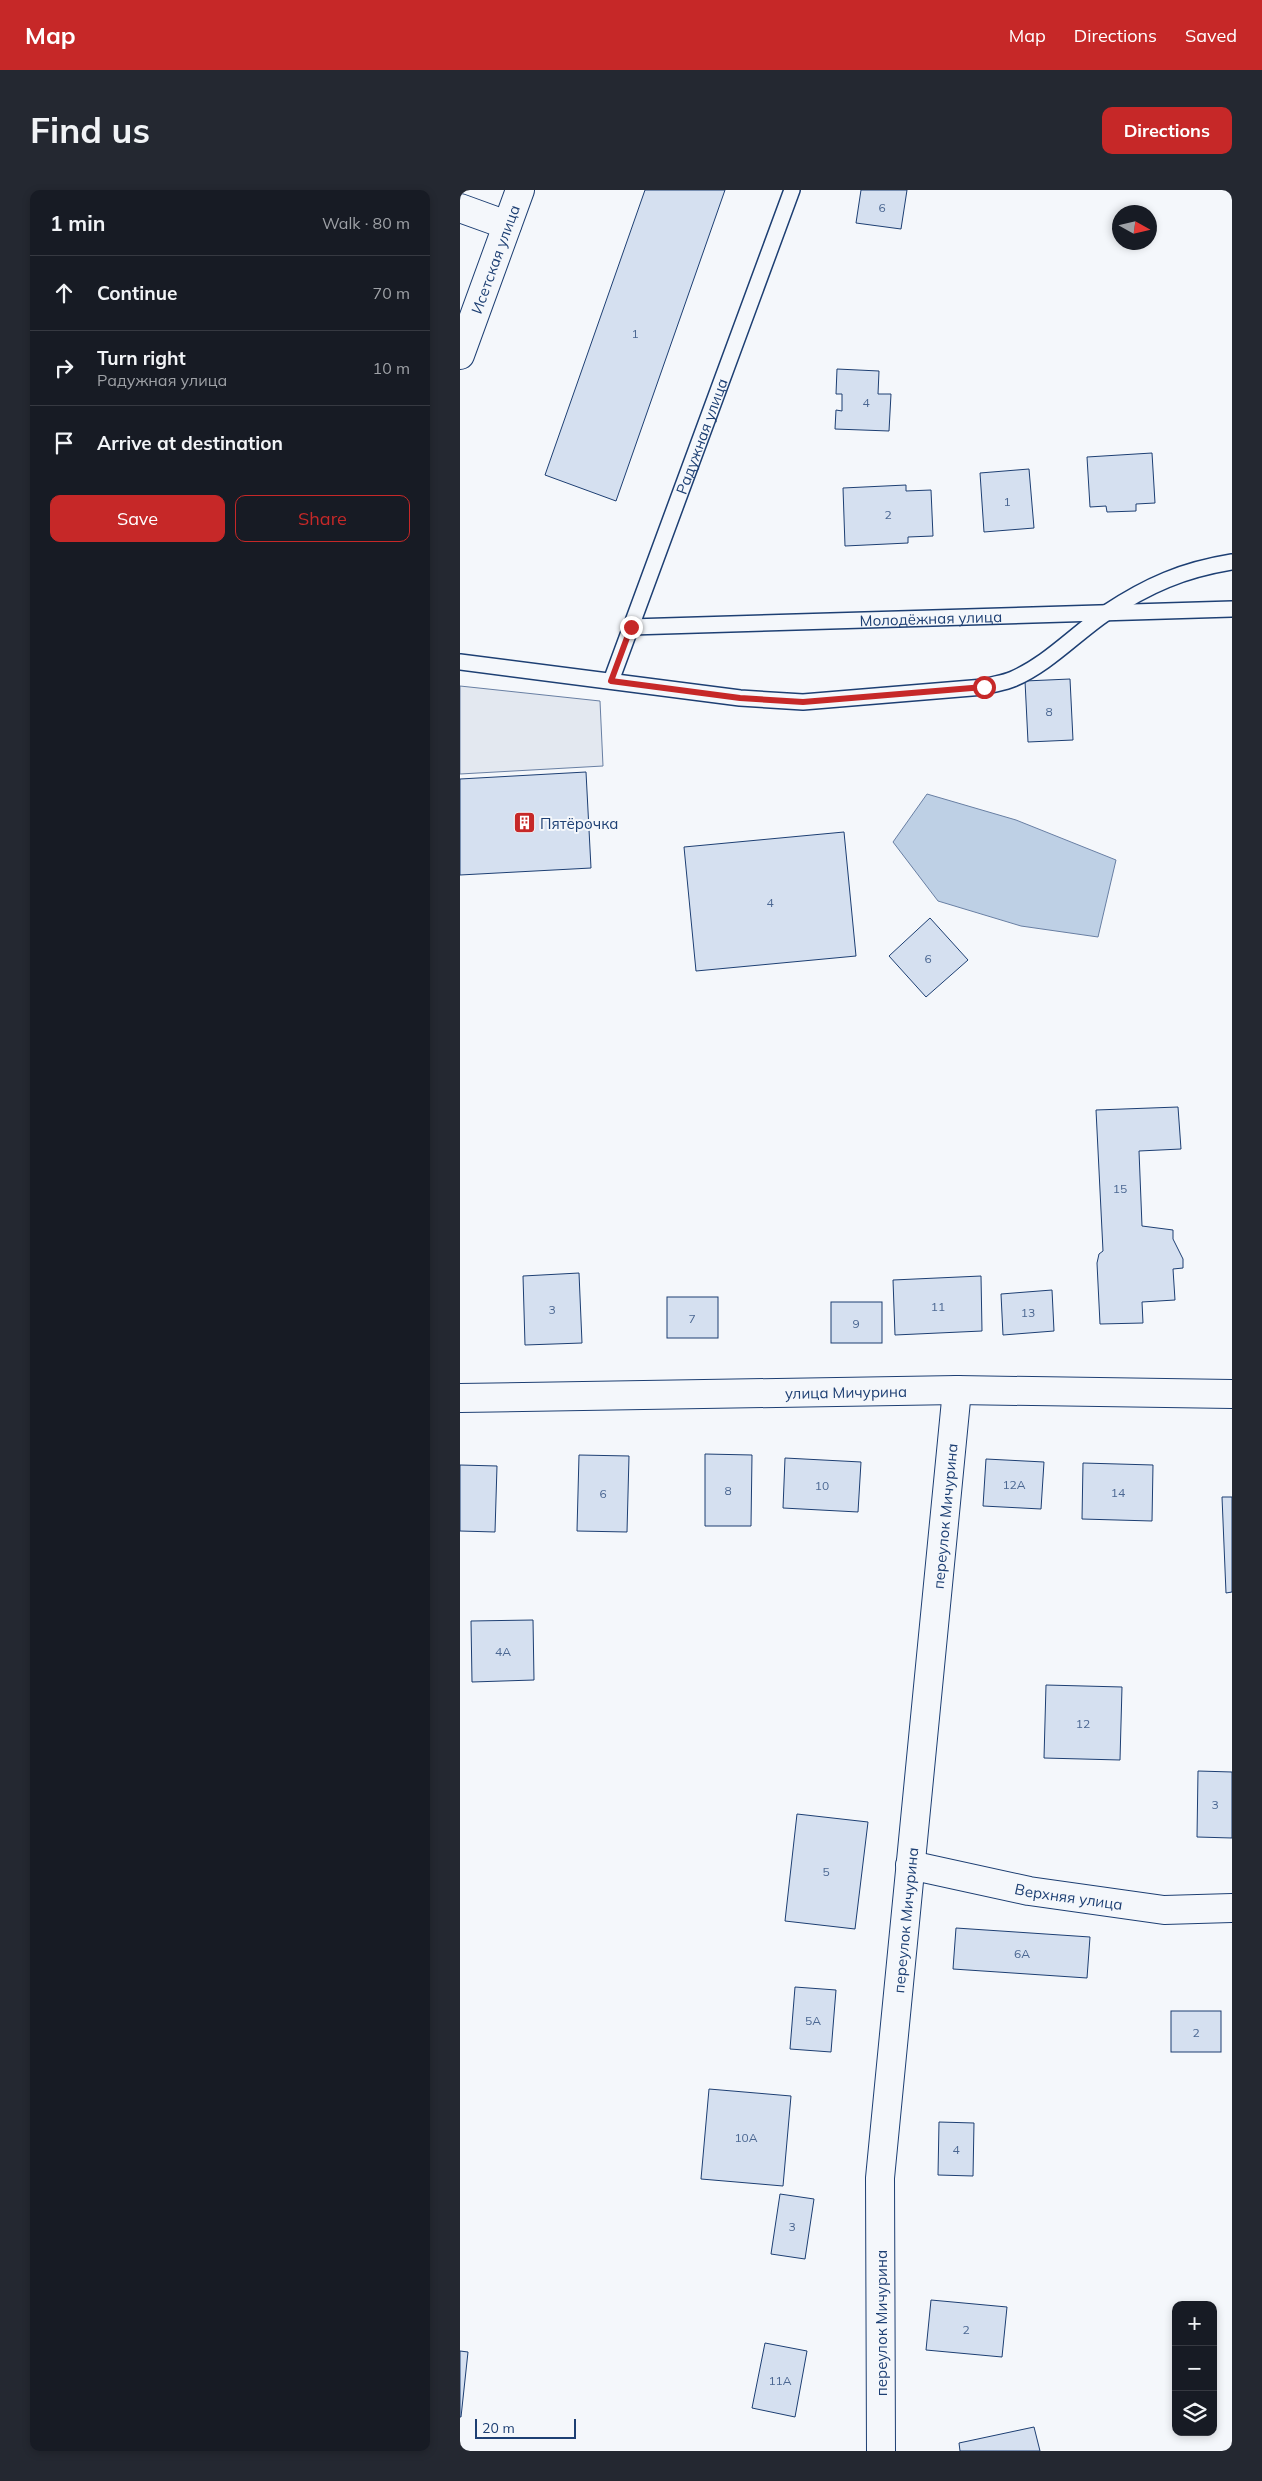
<!DOCTYPE html>
<html lang="en">
<head>
<meta charset="utf-8">
<style>
  body { margin:0; font-family:Mulish,sans-serif; background:#242831; color:#f1f3f6 }
  .controls { position:absolute; right:15px; bottom:15px; display:grid; overflow:hidden; border-radius:10px; box-shadow:0 2px 8px #0003 }
  .controls button { width:45px; height:45px; display:grid; place-items:center; padding:0; border:0; border-bottom:1px solid #363941; background:#171b24; color:#f1f3f6; font:25px sans-serif }
  .compass { position:absolute; left:652px; top:15px; width:45px; height:45px; border-radius:50%; background:#171b24; box-shadow:0 2px 8px #0003; rotate:98deg }
  .scale { position:absolute; left:15px; bottom:12px; width:101px; box-sizing:border-box; padding-left:5px; border:2px solid #1d3f73; border-top:0; font-size:14px; line-height:18px; white-space:nowrap; color:#1d3f73; -webkit-text-stroke:4px #f4f7fb; paint-order:stroke }
  .stop { position:absolute; width:15px; height:15px; margin:-11px; border:4px solid #c62828; border-radius:50%; background:#fff }
  .stop.end { background:#c62828; border-color:#fff; box-shadow:0 1px 5px #0008 }
  .list { margin:0; padding:0; list-style:none }
  h2 { display:flex; justify-content:space-between; align-items:center; height:65px; margin:0; padding:0 20px; font-size:21px }
  h2 small { font-size:16px; font-weight:400; color:#9ea1a6 }
  .list li { display:grid; grid-template-columns:32px 1fr auto; gap:15px; align-items:center; box-sizing:border-box; height:75px; padding:0 20px; border-top:1px solid #363941 }
  .list b { display:block; font-size:19px; white-space:nowrap }
  .list p { margin:0; font-size:16px; white-space:nowrap; color:#9ea1a6 }
  .list em { font-size:16px; font-style:normal; color:#9ea1a6 }
  .actions { display:flex; gap:10px; padding:15px 20px }
  .actions a { flex:1; padding:11px 0; border:1px solid #c62828; border-radius:10px; text-align:center; font-size:18px; color:#c62828 }
  .actions .main { background:#c62828; color:#fff }
  .icon { flex:none; width:28px; height:28px; fill:none; stroke:currentColor; stroke-width:2; stroke-linecap:round; stroke-linejoin:round }
  .map { position:relative; flex:none; width:772px; height:2261px; overflow:hidden; border-radius:10px }
  header { display:flex; align-items:center; gap:30px; box-sizing:border-box; height:70px; padding:0 25px; background:#c62828; color:#fff }
  header strong { font-size:24px }
  nav { display:flex; gap:28px; margin-inline-start:auto; font-size:18px }
  .intro { display:flex; align-items:center; justify-content:space-between; box-sizing:border-box; height:120px; padding:0 30px }
  h1 { margin:0; font-size:35px }
  .button { padding:12px 22px; border-radius:10px; background:#c62828; color:#fff; font-size:18px; font-weight:700 }
  main { display:flex; gap:30px; padding:0 30px }
  aside { flex:1; background:#171b24; border-radius:10px; box-shadow:0 2px 8px #0003 }
  .map>svg:first-child { display:block }
  .parking { fill:#e3e8f0; stroke:#687fa3 }
  .water { fill:#bed0e5; stroke:#687fa3 }
  .building { fill:#d5e0f0; stroke:#1d3f73 }
  .lines { fill:none; stroke-linecap:round; stroke-linejoin:round }
  .service-casing { stroke:#1d3f73; stroke-width:18 }
  .minor-casing { stroke:#1d3f73; stroke-width:30 }
  .secondary-casing { stroke:#1d3f73; stroke-width:30 }
  .service { stroke:#f4f7fb; stroke-width:15 }
  .minor { stroke:#f4f7fb; stroke-width:28 }
  .secondary { stroke:#f4f7fb; stroke-width:28 }
  .route { stroke:#c62828; stroke-width:6 }
  .labels { text-anchor:middle; dominant-baseline:central; stroke-width:4; stroke-linejoin:round; paint-order:stroke }
  .number-label { font-size:12px; fill:#4b6792 }
  .street-label { font-size:15px; fill:#1d3f73; stroke:#f4f7fb }
  .poi-label { font-size:15px; fill:#1d3f73; stroke:#f4f7fb; text-anchor:start }
</style>
</head>
<body>
<header>
<strong>Map</strong>
<nav><a>Map</a><a>Directions</a><a>Saved</a></nav>
</header>
<div class="intro"><h1>Find us</h1><a class="button">Directions</a></div>
<main>
<aside>
<h2>1 min<small>Walk · 80 m</small></h2>
<ul class="list">
<li><svg class="icon" aria-label="ahead" viewBox="0 0 24 24"><path d="M12 20V5M6 11l6-6 6 6"/></svg><div><b>Continue</b></div><em>70 m</em></li>
<li><svg class="icon" aria-label="right" viewBox="0 0 24 24"><path d="M7 20v-9h11M14 6l5 5-5 5"/></svg><div><b>Turn right</b><p>Радужная улица</p></div><em>10 m</em></li>
<li><svg class="icon" aria-label="arrive" viewBox="0 0 24 24"><path d="M6 21V4h12l-3 4 3 4H6"/></svg><div><b>Arrive at destination</b></div></li>
</ul>
<div class="actions"><a class="main">Save</a><a>Share</a></div>
</aside>
<div class="map">
<svg width="772" height="2261" viewBox="0 0 772 2261">
  <rect width="100%" height="100%" fill="#f4f7fb"/>
  <!-- parking -->
  <path class="parking" d="M0,496L140,511L143,576L0,584Z"/>
  <!-- water -->
  <path class="water" d="M467,604L556,630L656,670L638,747L561,736L478,711L433,652Z"/>
  <!-- building -->
  <g class="building">
    <path d="M185,0H265L156,311L85,285Z"/>
    <path d="M401,0H447L441,39L396,33Z"/>
    <path d="M377,179L419,181L418,204H431L429,241L375,239L376,220L382,221V204H376Z"/>
    <path d="M692,263L695,313L676,314V321L647,322L646,316L630,317L627,267Z"/>
    <path d="M569,279L574,338L524,342L520,283Z"/>
    <path d="M446,295V301L471,300L473,346L448,347V353L385,356L383,298Z"/>
    <path d="M610,489L613,550L568,552L565,491Z"/>
    <path d="M126,582L131,678L0,685V589Z"/>
    <path d="M384,642L396,766L236,781L224,657Z"/>
    <path d="M470,728L508,770L466,807L429,766Z"/>
    <path d="M718,917L721,959L679,961L682,1036L713,1040V1049L723,1069V1078L713,1079L715,1110L682,1112L683,1133L640,1134L637,1073L639,1064L643,1061L636,920Z"/>
    <path d="M119,1083L122,1153L65,1155L63,1086Z"/>
    <path d="M521,1086L522,1141L435,1145L433,1090Z"/>
    <path d="M592,1100L594,1141L543,1145L541,1104Z"/>
    <rect x="207" y="1107" width="51" height="41"/>
    <rect x="371" y="1112" width="51" height="41"/>
    <path d="M245,1264L292,1265L291,1336H245Z"/>
    <path d="M119,1265L169,1266L167,1342L117,1341Z"/>
    <path d="M325,1268L401,1272L398,1322L323,1318Z"/>
    <path d="M526,1269L584,1272L581,1319L523,1316Z"/>
    <path d="M623,1273L693,1275L692,1331L622,1329Z"/>
    <path d="M0,1275L37,1276L35,1342L0,1341Z"/>
    <path d="M762,1307H772V1402L766,1403Z"/>
    <path d="M73,1430L74,1490L12,1492L11,1431Z"/>
    <path d="M586,1495L662,1497L660,1570L584,1568Z"/>
    <path d="M738,1581L772,1582V1648L737,1647Z"/>
    <path d="M337,1624L408,1632L395,1739L325,1731Z"/>
    <path d="M496,1738L630,1747L627,1788L493,1779Z"/>
    <path d="M335,1797L376,1800L371,1862L330,1859Z"/>
    <rect x="711" y="1821" width="50" height="41"/>
    <path d="M249,1899L331,1906L323,1996L241,1989Z"/>
    <path d="M479,1932L514,1933L513,1986L478,1985Z"/>
    <path d="M320,2004L354,2009L345,2069L311,2064Z"/>
    <path d="M471,2110L547,2117L542,2167L466,2160Z"/>
    <path d="M305,2153L347,2161L335,2227L292,2218Z"/>
    <path d="M0,2161L8,2162L1,2227H0Z"/>
    <path d="M574,2237L580,2261H500L499,2253Z"/>
  </g>
  <g class="lines">
    <defs>
      <g id="service">
        <path id="s1" d="M171,437L772,419"/>
        <path d="M0,472L280,508L343,512L524,497C533,494 544,493 553,489C588,474 615,444 646,423C688,395 723,380 772,372"/>
        <path id="s2" d="M151,491L332,0"/>
      </g>
      <g id="minor">
        <path d="M0,18L47,35"/>
        <path id="s3" d="M0,1208L497,1200L772,1204"/>
        <path id="s4" d="M450,1675L569,1701L704,1720L772,1718"/>
        <path id="s5" d="M421,2261L420,1988L497,1200"/>
      </g>
      <g id="secondary">
        <path id="s6" d="M0,165L60,0"/>
      </g>
    </defs>
    <!-- service casing -->
    <use href="#service" class="service-casing"/>
    <!-- minor casing -->
    <use href="#minor" class="minor-casing"/>
    <!-- secondary casing -->
    <use href="#secondary" class="secondary-casing"/>
    <!-- service -->
    <use href="#service" class="service"/>
    <!-- minor -->
    <use href="#minor" class="minor"/>
    <!-- secondary -->
    <use href="#secondary" class="secondary"/>
  </g>
  <g class="lines">
    <!-- route -->
    <path class="route" d="M171,437L151,491L280,508L343,512L524,497"/>
  </g>
  <!-- icons -->
  <defs>
    <symbol id="building-square" viewBox="-11 -11 22 22"><rect x="-9" y="-9" width="18" height="18" rx="4" fill="#c62828" stroke="#f4f7fb"/><path d="M-4-6H4V6H1V3H-1V6H-4ZM-2.5-4.3h1.7v1.8h-1.7ZM.8-4.3h1.7v1.8H.8ZM-2.5-1h1.7V.8h-1.7ZM.8-1h1.7V.8H.8Z" fill="#fff"/></symbol>
  </defs>
  <g fill-rule="evenodd">
    <use href="#building-square" x="52" y="620" width="25" height="25"/>
  </g>
  <g class="labels">
    <!-- number labels -->
    <g class="number-label">
      <text x="422" y="17">6</text>
      <text x="175" y="143">1</text>
      <text x="406" y="212">4</text>
      <text x="547" y="311">1</text>
      <text x="428" y="324">2</text>
      <text x="589" y="521">8</text>
      <text x="310" y="712">4</text>
      <text x="468" y="768">6</text>
      <text x="660" y="998">15</text>
      <text x="478" y="1116">11</text>
      <text x="92" y="1119">3</text>
      <text x="568" y="1122">13</text>
      <text x="232" y="1128">7</text>
      <text x="396" y="1133">9</text>
      <text x="554" y="1294">12А</text>
      <text x="362" y="1295">10</text>
      <text x="268" y="1300">8</text>
      <text x="658" y="1302">14</text>
      <text x="143" y="1303">6</text>
      <text x="43" y="1461">4А</text>
      <text x="623" y="1533">12</text>
      <text x="755" y="1614">3</text>
      <text x="366" y="1681">5</text>
      <text x="562" y="1763">6А</text>
      <text x="353" y="1830">5А</text>
      <text x="736" y="1842">2</text>
      <text x="286" y="1947">10А</text>
      <text x="496" y="1959">4</text>
      <text x="332" y="2036">3</text>
      <text x="506" y="2139">2</text>
      <text x="320" y="2190">11А</text>
    </g>
    <!-- street labels -->
    <g class="street-label">
      <text stroke="none"><textPath href="#s6" startOffset="102">Исетская улица</textPath></text>
      <text stroke="none"><textPath href="#s2" startOffset="261">Радужная улица</textPath></text>
      <text stroke="none"><textPath href="#s1" startOffset="300">Молодёжная улица</textPath></text>
      <text stroke="none"><textPath href="#s3" startOffset="386">улица Мичурина</textPath></text>
      <text stroke="none"><textPath href="#s5" startOffset="938">переулок Мичурина</textPath></text>
      <text stroke="none"><textPath href="#s4" startOffset="162">Верхняя улица</textPath></text>
      <text stroke="none"><textPath href="#s5" startOffset="532">переулок Мичурина</textPath></text>
      <text transform="translate(421 2133) rotate(-90)">переулок Мичурина</text>
    </g>
    <!-- poi labels -->
    <g class="poi-label">
      <text x="80" y="633">Пятёрочка</text>
    </g>
  </g>
</svg>
<div class="controls">
<button>+</button>
<button>−</button>
<button><svg class="icon" aria-label="layers" viewBox="0 0 24 24"><path d="M12 4l9 5-9 5-9-5zM3 14l9 5 9-5"/></svg></button>
</div>
<svg class="compass" viewBox="-18 -18 36 36"><path d="M0-13l5 13h-10z" fill="#e53935"/><path d="M0 13l5-13h-10z" fill="#9ea1a6"/></svg>
<div class="scale">20 m</div>
<div class="stop" style="left:524px;top:497px"></div>
<div class="stop end" style="left:171px;top:437px"></div>
</div>
</main>
</body>
</html>
